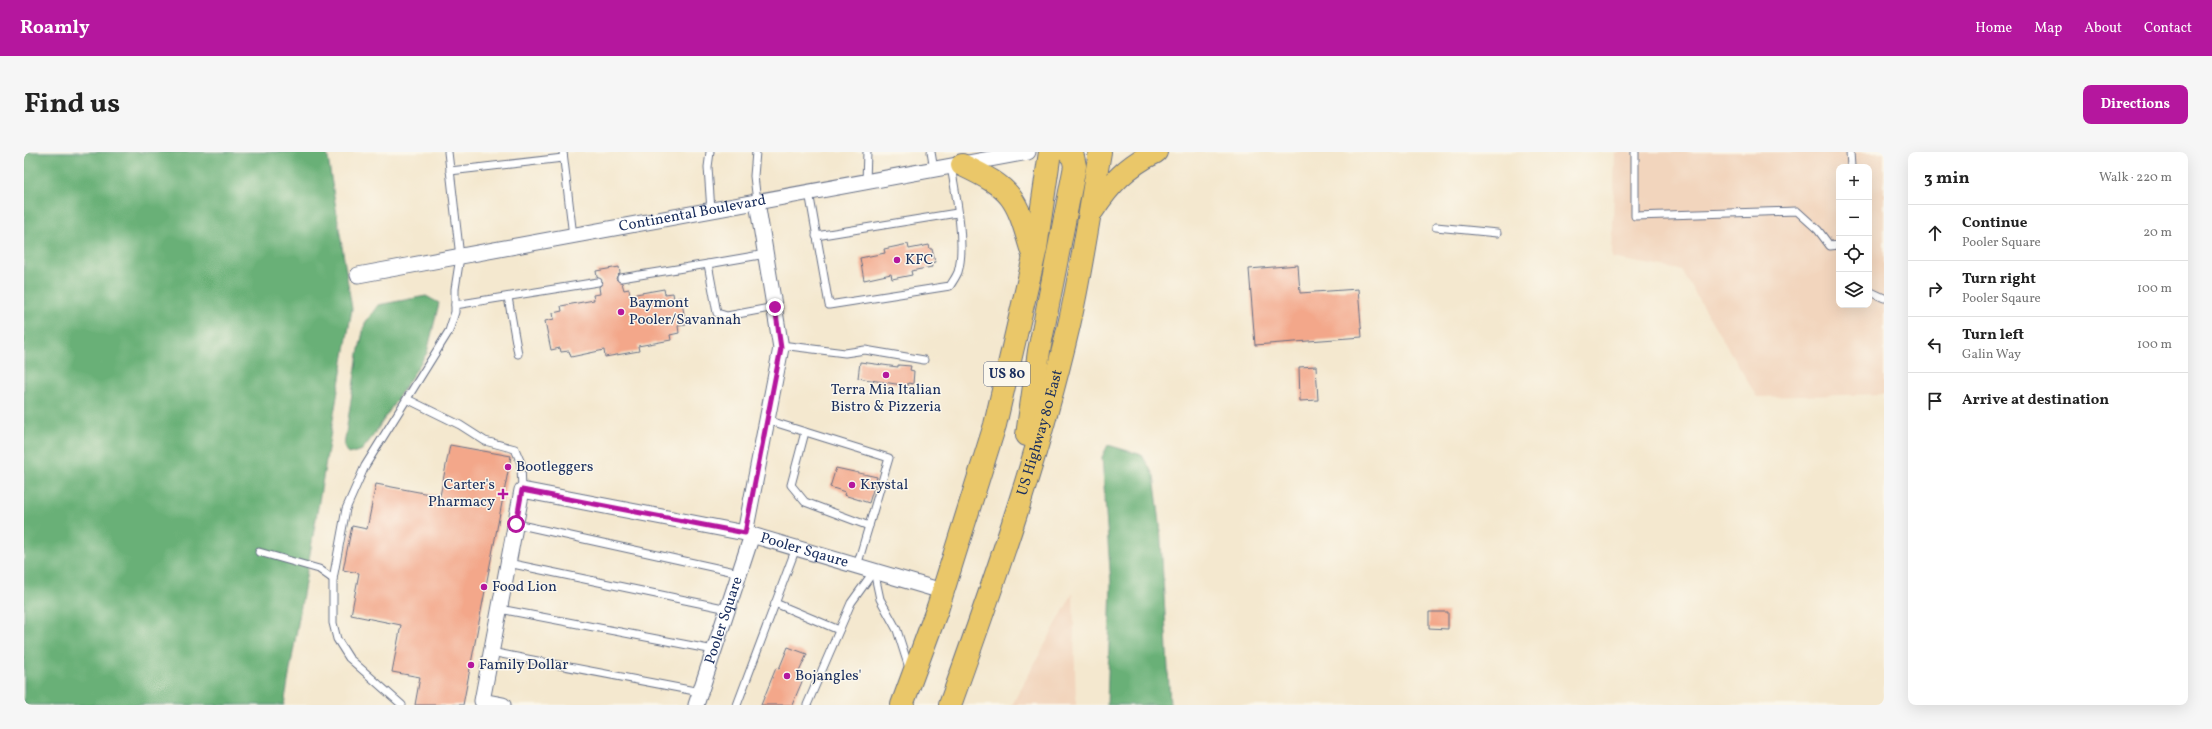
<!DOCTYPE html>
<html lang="en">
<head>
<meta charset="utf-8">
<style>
  body { margin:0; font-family:Vollkorn,serif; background:#f6f6f6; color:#222 }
  .controls { position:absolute; right:12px; top:12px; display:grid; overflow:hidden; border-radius:8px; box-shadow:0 4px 16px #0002 }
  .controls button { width:36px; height:36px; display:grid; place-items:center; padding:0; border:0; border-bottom:1px solid #e0e0e0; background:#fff; color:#222; font:20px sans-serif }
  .stop { position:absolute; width:12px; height:12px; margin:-9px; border:3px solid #b5179e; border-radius:50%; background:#fff }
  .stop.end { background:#b5179e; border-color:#fff; box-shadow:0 1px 4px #0008 }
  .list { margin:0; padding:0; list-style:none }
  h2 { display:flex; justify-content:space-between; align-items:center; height:52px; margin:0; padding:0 16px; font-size:17px }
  h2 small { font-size:13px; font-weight:400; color:#767676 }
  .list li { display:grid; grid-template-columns:26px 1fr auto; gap:12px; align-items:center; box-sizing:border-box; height:56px; padding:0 16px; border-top:1px solid #e0e0e0 }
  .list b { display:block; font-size:15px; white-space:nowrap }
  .list p { margin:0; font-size:13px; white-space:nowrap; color:#767676 }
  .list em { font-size:13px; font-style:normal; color:#767676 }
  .icon { flex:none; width:22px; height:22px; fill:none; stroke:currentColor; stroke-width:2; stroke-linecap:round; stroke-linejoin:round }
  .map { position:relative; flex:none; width:1860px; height:553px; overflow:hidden; border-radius:8px }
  header { display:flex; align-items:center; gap:24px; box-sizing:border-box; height:56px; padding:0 20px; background:#b5179e; color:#fff }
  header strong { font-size:19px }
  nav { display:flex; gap:22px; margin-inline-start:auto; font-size:14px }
  .intro { display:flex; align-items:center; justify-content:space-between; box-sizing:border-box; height:96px; padding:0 24px }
  h1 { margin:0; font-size:28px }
  .button { padding:10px 18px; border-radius:8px; background:#b5179e; color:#fff; font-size:14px; font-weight:700 }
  main { display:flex; gap:24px; padding:0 24px }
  aside { flex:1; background:#fff; border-radius:8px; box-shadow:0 4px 16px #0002 }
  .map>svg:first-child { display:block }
  .built { fill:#f2d5bd; fill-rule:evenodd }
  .forest { fill:#69b077; stroke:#42706a }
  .building { fill:#f3a78a }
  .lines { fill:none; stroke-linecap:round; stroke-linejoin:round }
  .service-casing { stroke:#677086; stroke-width:9 }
  .minor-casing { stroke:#677086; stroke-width:17 }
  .primary-casing { stroke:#677086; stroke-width:24 }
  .service { stroke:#fff; stroke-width:7 }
  .minor { stroke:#fff; stroke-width:15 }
  .primary { stroke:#eac769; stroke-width:22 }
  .route { stroke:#b5179e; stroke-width:5 }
  .poi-dot { fill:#b5179e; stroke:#fbf7ec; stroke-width:1.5 }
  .labels { text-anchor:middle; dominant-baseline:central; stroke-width:3; stroke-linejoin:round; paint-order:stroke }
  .shield { fill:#fbf7ec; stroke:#5e6b89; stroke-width:1 }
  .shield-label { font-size:14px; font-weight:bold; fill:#1b2f5e }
  .street-label { font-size:15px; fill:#1b2f5e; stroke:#fbf7ec }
  .poi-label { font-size:15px; fill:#1b2f5e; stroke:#fbf7ec; text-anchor:start }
</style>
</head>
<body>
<header>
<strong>Roamly</strong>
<nav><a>Home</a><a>Map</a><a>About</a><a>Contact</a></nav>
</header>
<div class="intro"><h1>Find us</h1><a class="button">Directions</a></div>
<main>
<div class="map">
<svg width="1860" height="553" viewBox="0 0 1860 553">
  <rect width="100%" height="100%" fill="#fbf7ec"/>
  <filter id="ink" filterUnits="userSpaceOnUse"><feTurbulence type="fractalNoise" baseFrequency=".025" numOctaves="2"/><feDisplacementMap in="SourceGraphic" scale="8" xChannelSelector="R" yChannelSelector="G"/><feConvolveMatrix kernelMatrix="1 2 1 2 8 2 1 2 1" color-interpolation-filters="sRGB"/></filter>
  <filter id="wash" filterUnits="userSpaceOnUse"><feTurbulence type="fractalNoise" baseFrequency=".012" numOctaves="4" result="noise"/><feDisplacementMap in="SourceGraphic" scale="16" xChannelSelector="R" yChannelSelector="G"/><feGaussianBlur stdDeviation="0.9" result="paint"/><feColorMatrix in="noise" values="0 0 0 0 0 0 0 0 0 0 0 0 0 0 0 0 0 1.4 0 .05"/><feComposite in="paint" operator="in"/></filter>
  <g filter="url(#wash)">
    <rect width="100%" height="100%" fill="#f4e8cf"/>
    <!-- built -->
    <g class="built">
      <path d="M1591,0H1860V242L1733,245L1657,118L1588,106ZM1815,15H1845V153H1815Z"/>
      <path d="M1049,441L1052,553H988Z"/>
    </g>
    <!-- forest -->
    <g class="forest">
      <path d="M0,0H303L328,157L260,553H0Z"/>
      <path d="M402,144L415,151L403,201L349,284L338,298L325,302L320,294L334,202L341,171L354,153Z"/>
      <path d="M1084,293L1118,303L1130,324L1136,371L1146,553H1083L1087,432L1078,305Z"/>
    </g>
    <g id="blocks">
      <!-- building -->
      <g class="building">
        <path d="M884,92L885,97L905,93L906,97H908L911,110L907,111L908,115L887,119L888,123L868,127L867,122L840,128L836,106L861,101L860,97Z"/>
        <path d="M1274,113L1276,141L1334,137L1338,185L1231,193L1225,117Z"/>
        <path d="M595,115L596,121L593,124L592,127L598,131L600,138L605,137L606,143L640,137L641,142L649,141L650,147L657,145L662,173L654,174L655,181L646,183L647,188L614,194L615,199L581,205L580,198L547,205L545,199L537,200L536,196L527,198L521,169L530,167L529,161L538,159L537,154L570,148L569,143L576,142L575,135L579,130L573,125L572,119Z"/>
        <path d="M836,210L874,215V213L887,214L886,218L890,219L889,232L884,231V234L834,226Z"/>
        <path d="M1292,214L1294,248L1276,249L1275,215Z"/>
        <path d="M426,293L487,304L439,553H391L396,525L368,520L377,473L327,463L335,421L319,418L328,374L343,377L352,332L416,344Z"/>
        <path d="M812,316L853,325L845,351L820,343L821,340L806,335Z"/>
        <path d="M1405,460H1424V477L1405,476Z"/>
        <path d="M764,495L783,502L774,522L780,525L768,553H737L752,516L755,517Z"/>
      </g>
    </g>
  </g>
  <g filter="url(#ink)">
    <use href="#blocks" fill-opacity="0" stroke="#677086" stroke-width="1"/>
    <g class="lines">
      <defs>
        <g id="service">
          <path d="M539,0L549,84"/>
          <path d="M686,0L684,15L687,59"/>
          <path d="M732,0L730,24L733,50"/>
          <path d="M907,0L910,18"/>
          <path d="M1611,0V64L1773,59L1794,78L1806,94L1815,93"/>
          <path d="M1826,0L1827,15"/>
          <path d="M426,19L539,6"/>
          <path d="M842,30L843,0"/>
          <path d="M785,40L805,153L926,134C929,129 932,125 934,120C942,94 932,42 927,15"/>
          <path d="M1412,75L1473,81"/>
          <path d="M792,84L933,61"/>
          <path d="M742,102L684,112L693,161L703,164L751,155"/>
          <path d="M597,126L684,112"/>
          <path d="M1845,139L1860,146"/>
          <path d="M484,145L494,202"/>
          <path d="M431,153L574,130"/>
          <path d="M757,193L821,201L841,198L900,208"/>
          <path d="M383,247L436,273L461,289L491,297L497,311L498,338"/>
          <path d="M743,268L865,306L833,414"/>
          <path d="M781,280L767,333L781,350L845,374"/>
          <path d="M492,372L715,421"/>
          <path d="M235,400L295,417L309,427"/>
          <path d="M484,411L704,457"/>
          <path d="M850,419L856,447L873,478L885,516"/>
          <path d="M751,451L815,478"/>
          <path d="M476,457L690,498"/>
          <path d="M467,500L676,540"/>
          <path d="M378,553L325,506L313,487L309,471V427L322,357L341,314L425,179L431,160V137L436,105L424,0"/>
          <path d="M713,553L772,396"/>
          <path d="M783,553L827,451L850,419"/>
        </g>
        <g id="minor">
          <path id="s1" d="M334,123L1004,0"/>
          <path d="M721,381L757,196L733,50"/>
          <path id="s2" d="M479,553L458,549L498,338L721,381L918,439"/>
          <path id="s3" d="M672,553L728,383"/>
        </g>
        <g id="primary">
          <path d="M938,13C991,38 992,46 1008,100"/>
          <path d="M1069,58C1086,32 1104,13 1132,0"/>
          <path d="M1003,283L1015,199L1051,14L1049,5L1044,0"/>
          <path d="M878,553L914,455L971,273L1012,96L1026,0"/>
          <path id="s4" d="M926,553C971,428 1015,302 1045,173C1058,116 1066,57 1076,0"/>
        </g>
      </defs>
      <!-- service casing -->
      <use href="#service" class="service-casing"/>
      <!-- minor casing -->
      <use href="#minor" class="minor-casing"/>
      <!-- primary casing -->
      <use href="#primary" class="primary-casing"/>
      <!-- service -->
      <use href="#service" class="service"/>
      <!-- minor -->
      <use href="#minor" class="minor"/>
      <!-- primary -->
      <use href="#primary" class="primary"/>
    </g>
  </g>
  <g class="lines" filter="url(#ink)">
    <!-- route -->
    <path class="route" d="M492,372L498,338L721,381L757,196L751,155"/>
  </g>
  <!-- markers -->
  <g class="poi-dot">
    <circle cx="873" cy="108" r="4"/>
    <circle cx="597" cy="160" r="4"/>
    <circle cx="862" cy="223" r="4"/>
    <circle cx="484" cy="315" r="4"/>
    <circle cx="828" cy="333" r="4"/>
    <path d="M477 336h4v4h4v4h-4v4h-4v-4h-4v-4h4z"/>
    <circle cx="460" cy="435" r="4"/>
    <circle cx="447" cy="513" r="4"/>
    <circle cx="763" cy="524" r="4"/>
  </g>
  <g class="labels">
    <!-- shield labels -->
    <rect class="shield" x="960" y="210" width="46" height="24" rx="3"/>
    <g class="shield-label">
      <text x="983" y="222">US 80</text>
    </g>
    <!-- street labels -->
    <g class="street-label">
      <text stroke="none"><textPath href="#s1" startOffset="340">Continental Boulevard</textPath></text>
      <text stroke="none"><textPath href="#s4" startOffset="287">US Highway 80 East</textPath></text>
      <text stroke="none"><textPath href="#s2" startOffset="525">Pooler Sqaure</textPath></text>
      <text stroke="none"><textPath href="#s3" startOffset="89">Pooler Square</textPath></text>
    </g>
    <!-- poi labels -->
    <g class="poi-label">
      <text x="881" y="108">KFC</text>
      <text x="605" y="151">Baymont<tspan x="605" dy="17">Pooler/Savannah</tspan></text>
      <text x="862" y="238" text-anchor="middle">Terra Mia Italian<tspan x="862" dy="17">Bistro &amp; Pizzeria</tspan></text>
      <text x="492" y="315">Bootleggers</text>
      <text x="471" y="333" text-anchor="end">Carter's<tspan x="471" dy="17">Pharmacy</tspan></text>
      <text x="836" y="333">Krystal</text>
      <text x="468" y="435">Food Lion</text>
      <text x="455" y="513">Family Dollar</text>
      <text x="771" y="524">Bojangles'</text>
    </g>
  </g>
</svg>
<div class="controls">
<button>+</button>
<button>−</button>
<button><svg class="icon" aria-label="locate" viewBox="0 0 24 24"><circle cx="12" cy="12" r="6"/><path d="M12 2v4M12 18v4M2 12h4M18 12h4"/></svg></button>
<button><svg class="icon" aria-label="layers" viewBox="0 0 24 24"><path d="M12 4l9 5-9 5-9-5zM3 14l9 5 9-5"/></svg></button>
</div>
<div class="stop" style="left:492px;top:372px"></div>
<div class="stop end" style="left:751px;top:155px"></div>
</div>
<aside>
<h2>3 min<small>Walk · 220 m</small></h2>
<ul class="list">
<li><svg class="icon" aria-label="ahead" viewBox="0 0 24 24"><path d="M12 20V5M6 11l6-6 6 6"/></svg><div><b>Continue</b><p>Pooler Square</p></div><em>20 m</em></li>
<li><svg class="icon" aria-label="right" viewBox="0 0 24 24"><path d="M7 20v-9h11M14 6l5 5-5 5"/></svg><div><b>Turn right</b><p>Pooler Sqaure</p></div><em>100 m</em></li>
<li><svg class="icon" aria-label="left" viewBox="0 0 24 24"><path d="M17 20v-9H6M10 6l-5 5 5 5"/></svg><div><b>Turn left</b><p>Galin Way</p></div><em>100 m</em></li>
<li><svg class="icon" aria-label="arrive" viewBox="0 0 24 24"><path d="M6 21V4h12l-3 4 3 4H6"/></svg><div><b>Arrive at destination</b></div></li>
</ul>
</aside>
</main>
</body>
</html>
